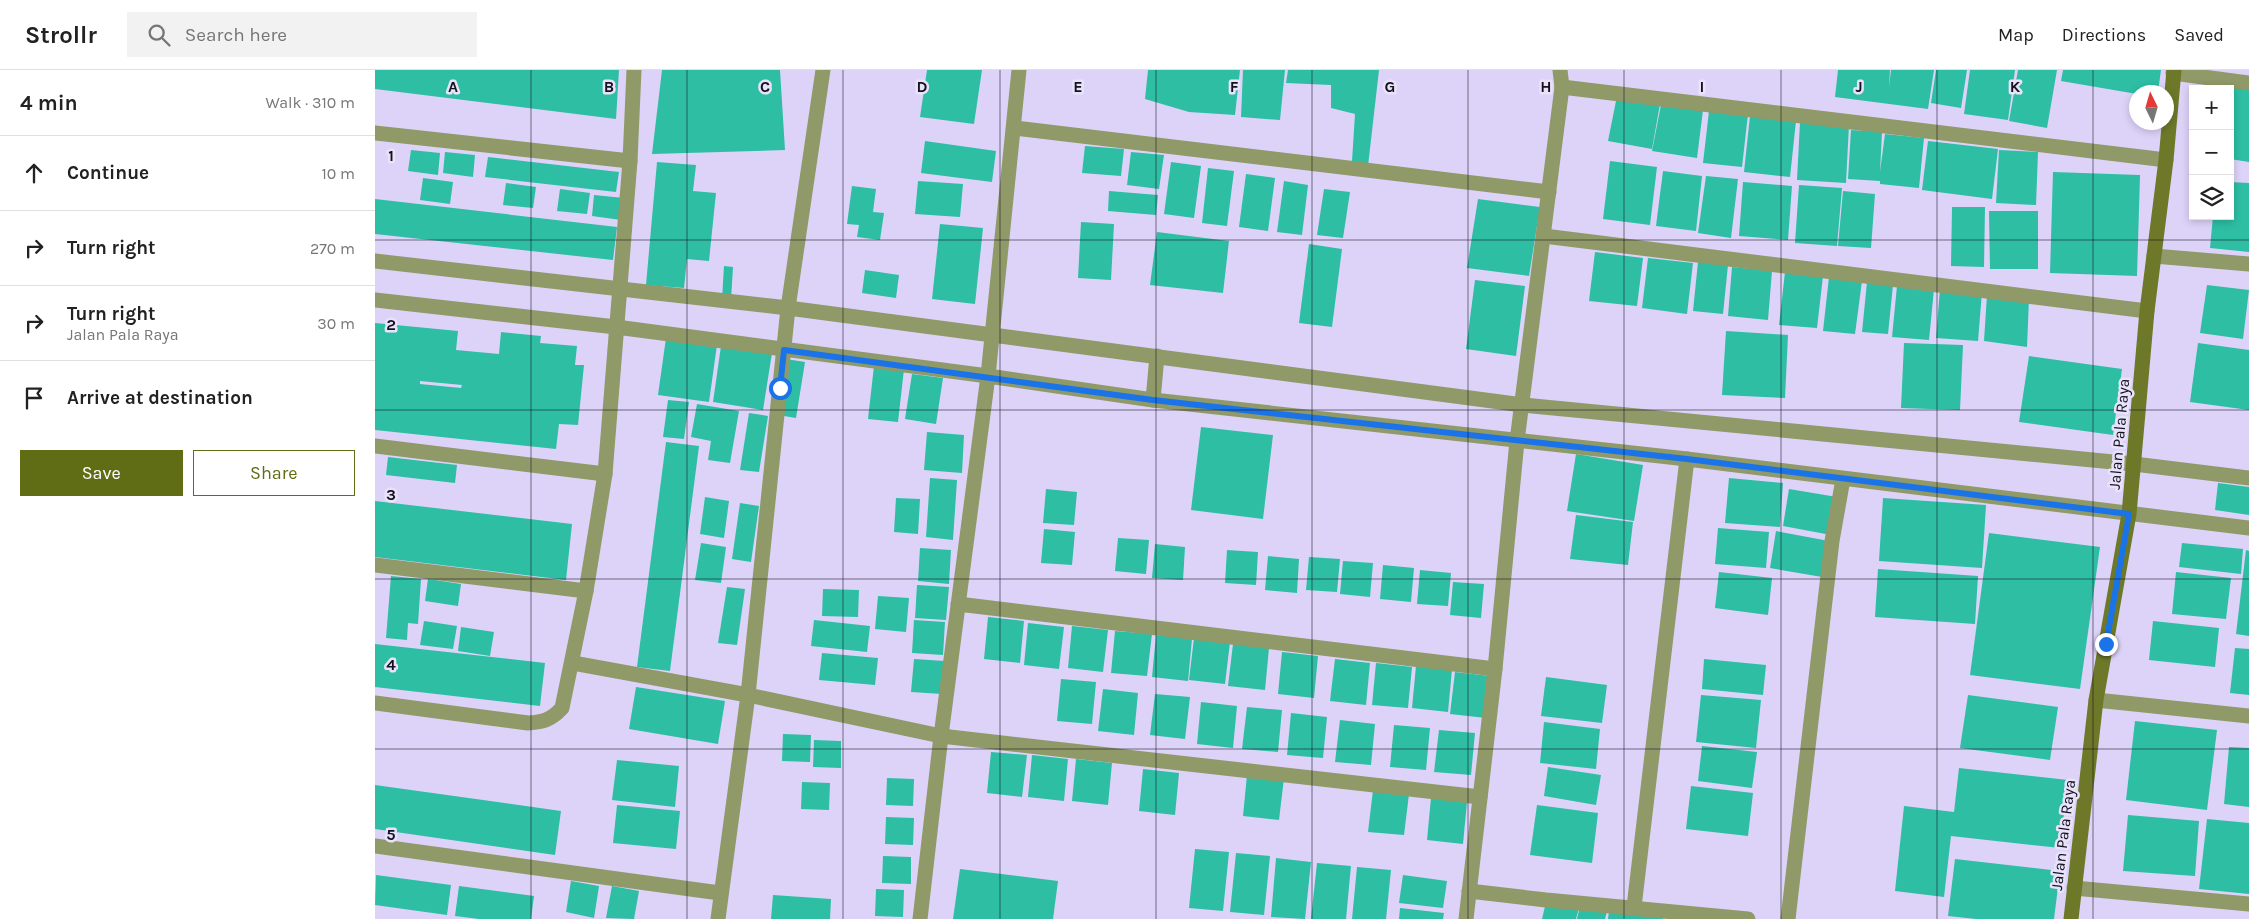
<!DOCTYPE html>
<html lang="en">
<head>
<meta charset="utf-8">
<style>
  body { margin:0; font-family:Karla,sans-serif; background:#f2f2f2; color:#222 }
  .controls { position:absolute; right:15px; top:15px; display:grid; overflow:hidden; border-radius:0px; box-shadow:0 2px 8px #0003 }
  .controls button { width:45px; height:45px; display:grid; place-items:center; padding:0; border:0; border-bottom:1px solid #e0e0e0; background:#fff; color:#222; font:25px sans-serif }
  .compass { position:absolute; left:1754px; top:15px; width:45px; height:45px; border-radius:50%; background:#fff; box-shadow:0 2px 8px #0003; rotate:355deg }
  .stop { position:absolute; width:15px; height:15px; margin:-11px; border:4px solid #1a73e8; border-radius:50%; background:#fff }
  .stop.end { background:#1a73e8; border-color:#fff; box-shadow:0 1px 5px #0008 }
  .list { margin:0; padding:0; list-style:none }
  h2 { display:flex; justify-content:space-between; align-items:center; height:65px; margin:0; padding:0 20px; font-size:21px }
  h2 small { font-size:16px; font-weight:400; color:#767676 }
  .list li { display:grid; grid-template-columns:32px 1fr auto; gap:15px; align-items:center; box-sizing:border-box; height:75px; padding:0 20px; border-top:1px solid #e0e0e0 }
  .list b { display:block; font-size:19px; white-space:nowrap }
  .list p { margin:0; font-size:16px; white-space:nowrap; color:#767676 }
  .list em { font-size:16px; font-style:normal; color:#767676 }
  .actions { display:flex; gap:10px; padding:15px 20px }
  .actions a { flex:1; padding:11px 0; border:1px solid #616d15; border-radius:0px; text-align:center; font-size:18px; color:#616d15 }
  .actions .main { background:#616d15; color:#fff }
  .icon { flex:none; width:28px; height:28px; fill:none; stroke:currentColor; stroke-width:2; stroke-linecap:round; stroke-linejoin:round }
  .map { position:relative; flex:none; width:1874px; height:849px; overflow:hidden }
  header { display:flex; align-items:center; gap:30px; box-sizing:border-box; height:70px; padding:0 25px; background:#fff; border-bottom:1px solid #e0e0e0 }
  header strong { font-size:24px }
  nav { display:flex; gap:28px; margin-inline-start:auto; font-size:18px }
  .search { width:350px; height:45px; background:#f2f2f2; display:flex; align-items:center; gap:12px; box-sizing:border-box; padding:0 18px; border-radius:0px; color:#767676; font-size:19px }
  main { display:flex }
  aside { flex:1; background:#fff }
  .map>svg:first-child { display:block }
  .building { fill:#2dbea4; fill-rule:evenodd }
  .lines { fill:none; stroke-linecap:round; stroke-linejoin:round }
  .street { stroke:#909968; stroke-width:15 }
  .secondary { stroke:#6d7929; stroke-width:15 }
  .route { stroke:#1a73e8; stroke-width:6 }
  .grid { fill:none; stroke:#14111d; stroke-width:1; stroke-opacity:0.55 }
  .labels { text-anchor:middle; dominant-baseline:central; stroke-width:5; stroke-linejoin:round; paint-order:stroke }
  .street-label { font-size:16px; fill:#14111d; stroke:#e8e3fa }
  .grid-label { font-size:16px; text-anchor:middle; font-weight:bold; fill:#14111d; stroke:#e8e3fa; stroke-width:5; stroke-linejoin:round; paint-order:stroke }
</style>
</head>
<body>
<header>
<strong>Strollr</strong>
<div class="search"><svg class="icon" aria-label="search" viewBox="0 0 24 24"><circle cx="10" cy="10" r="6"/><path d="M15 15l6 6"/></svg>Search here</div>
<nav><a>Map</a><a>Directions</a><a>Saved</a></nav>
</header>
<main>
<aside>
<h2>4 min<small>Walk · 310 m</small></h2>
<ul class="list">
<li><svg class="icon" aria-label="ahead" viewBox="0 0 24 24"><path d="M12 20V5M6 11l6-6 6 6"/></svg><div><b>Continue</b></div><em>10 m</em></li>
<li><svg class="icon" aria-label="right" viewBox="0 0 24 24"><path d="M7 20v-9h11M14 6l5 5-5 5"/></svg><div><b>Turn right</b></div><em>270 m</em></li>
<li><svg class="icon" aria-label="right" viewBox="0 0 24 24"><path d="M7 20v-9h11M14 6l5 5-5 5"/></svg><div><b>Turn right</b><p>Jalan Pala Raya</p></div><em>30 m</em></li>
<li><svg class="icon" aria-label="arrive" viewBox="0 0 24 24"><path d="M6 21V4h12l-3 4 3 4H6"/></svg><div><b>Arrive at destination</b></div></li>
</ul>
<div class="actions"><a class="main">Save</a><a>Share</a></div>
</aside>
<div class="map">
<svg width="1874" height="849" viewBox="0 0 1874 849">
  <rect width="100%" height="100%" fill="#ddd3f8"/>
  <!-- building -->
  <g class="building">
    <path d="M0,0H244L241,49L0,19Z"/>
    <path d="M287,0H405L410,80L277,84Z"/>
    <path d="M552,0H607L599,54L545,47Z"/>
    <path d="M773,0H865L860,45L814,42L770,29Z"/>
    <path d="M868,0H910L905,50L866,47Z"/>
    <path d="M913,0H1004L993,96L977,91L980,44L956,38V15L911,13Z"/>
    <path d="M1463,0H1515L1514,17L1516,0H1559L1553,39L1460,27Z"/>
    <path d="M1561,0H1592L1586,38L1556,33Z"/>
    <path d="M1595,0H1640L1633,50L1589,44Z"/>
    <path d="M1643,0H1682L1672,58L1634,51Z"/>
    <path d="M1688,0H1786L1783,22H1762V24L1686,11Z"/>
    <path d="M1845,16L1874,20V92L1855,89V19H1845Z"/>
    <path d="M1242,26L1285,34L1277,79L1233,71Z"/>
    <path d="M1286,35L1328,40L1322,88L1277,81Z"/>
    <path d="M1334,41L1373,44L1367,97L1328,93Z"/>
    <path d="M1375,46L1421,51L1415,107L1369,102Z"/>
    <path d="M1425,52L1474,55L1471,113L1422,110Z"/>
    <path d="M1476,60L1507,62L1505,102L1510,64L1549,68L1544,118L1505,114V111L1473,109Z"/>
    <path d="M550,71L621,81L617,112L546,103Z"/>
    <path d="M1553,71L1623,79L1617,129L1547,120Z"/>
    <path d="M710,76L749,79L746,106L707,103Z"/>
    <path d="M36,80L65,83L63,105L33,101Z"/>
    <path d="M1624,80L1663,82L1661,135L1621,133Z"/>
    <path d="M70,82L100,85L98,107L68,103Z"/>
    <path d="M756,82L789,85L784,119L752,115Z"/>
    <path d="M113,87L244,102L241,122L110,107Z"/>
    <path d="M1235,91L1282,97L1275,155L1228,149Z"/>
    <path d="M282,92L321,95L318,121L341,123L334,191L312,189L309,218L271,215Z"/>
    <path d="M796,92L826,96L819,148L789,144Z"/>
    <path d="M833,98L859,101L852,156L827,153Z"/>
    <path d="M1288,101L1327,106L1321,161L1281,156Z"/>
    <path d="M1678,102L1765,105L1762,206L1675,203Z"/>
    <path d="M871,104L900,108L893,161L864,157Z"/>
    <path d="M1331,106L1363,109L1356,168L1323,163Z"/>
    <path d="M48,108L78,112L75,134L45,130Z"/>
    <path d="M543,111L588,114L585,147L540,144Z"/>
    <path d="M909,111L933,115L927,165L902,162Z"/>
    <path d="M1368,112L1417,116L1413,170L1364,166Z"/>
    <path d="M1855,112L1874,113V182L1835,178L1838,146H1855Z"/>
    <path d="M131,113L161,117L158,138L128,135Z"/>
    <path d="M1424,115L1467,118L1462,176L1420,173Z"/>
    <path d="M477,116L501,119L498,142L509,143L505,170L482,167L484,155L472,154Z"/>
    <path d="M185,119L215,123L212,144L182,141Z"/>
    <path d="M949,119L975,122L968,168L942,165Z"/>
    <path d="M734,121L783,125L781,145L733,141Z"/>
    <path d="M1468,121L1500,124L1496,178L1463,176Z"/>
    <path d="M219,125L249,128L246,150L217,146Z"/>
    <path d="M0,129L242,157L238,190L0,164Z"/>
    <path d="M1103,129L1165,137L1154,206L1092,198Z"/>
    <path d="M1577,137H1610L1609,197L1576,196Z"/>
    <path d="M1614,141H1663V199H1615Z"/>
    <path d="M706,152L739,154L736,210L703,208Z"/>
    <path d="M565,154L608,158L600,234L557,229Z"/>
    <path d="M782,162L854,171L848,223L775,215Z"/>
    <path d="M934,174L967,179L957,257L924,253Z"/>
    <path d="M1220,182L1268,188L1262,236L1214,231Z"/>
    <path d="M1273,188L1318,193L1312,244L1267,238Z"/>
    <path d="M1323,192L1353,195L1348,244L1318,241Z"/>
    <path d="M349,196L358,197L356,230L347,229Z"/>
    <path d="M1357,197L1397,201L1393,250L1353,246Z"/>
    <path d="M490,200L524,205L521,228L487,223Z"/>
    <path d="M1410,202L1448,206L1442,258L1404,255Z"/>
    <path d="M1454,207L1487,211L1480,264L1448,261Z"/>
    <path d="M1100,210L1150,216L1141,286L1091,279Z"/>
    <path d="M1492,212L1518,215L1513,264L1487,262Z"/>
    <path d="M1832,215L1874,220L1868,269L1825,263Z"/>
    <path d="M1522,216L1559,219L1554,270L1517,267Z"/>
    <path d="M1565,219L1607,222L1603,271L1561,268Z"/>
    <path d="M1612,225L1654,228L1652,277L1609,271Z"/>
    <path d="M0,253L83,261L81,280L124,284L126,262L166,266L165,273L202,276L200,295H209L203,355L184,354L181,379L0,360ZM45,311L87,315L86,318L45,314Z"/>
    <path d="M1351,261L1413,265L1410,328L1347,325Z"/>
    <path d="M291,268L342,275L334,332L283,325Z"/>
    <path d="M1529,273L1588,275L1585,340L1526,338Z"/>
    <path d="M1823,273L1874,280V340L1815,332Z"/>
    <path d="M346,276L397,283L388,340L338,332Z"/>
    <path d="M1654,286L1747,299L1738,365L1644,352Z"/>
    <path d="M411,289L430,292L421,348L403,345Z"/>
    <path d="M499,296L529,299L523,352L493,349Z"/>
    <path d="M537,304L568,308L561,354L530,349Z"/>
    <path d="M293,330L314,332L309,369L288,367Z"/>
    <path d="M322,334L364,341L355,393L333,390L336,371L316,367Z"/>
    <path d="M374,343L393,346L384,402L365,400Z"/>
    <path d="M826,357L898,365L888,449L816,440Z"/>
    <path d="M552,362L589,365L587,403L549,400Z"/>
    <path d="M291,372L324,376L295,601L262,597Z"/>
    <path d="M1201,384L1268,395L1259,451L1192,441Z"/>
    <path d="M13,387L82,395L80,413L11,405Z"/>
    <path d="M555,408L582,410L578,470L551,467Z"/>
    <path d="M1354,408L1408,413L1405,457L1350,453Z"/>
    <path d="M1843,413L1874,417V445L1840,440Z"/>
    <path d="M671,419L702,422L699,455L668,453Z"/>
    <path d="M1414,419L1462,427L1456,465L1408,456Z"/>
    <path d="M330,427L354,431L349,468L325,464Z"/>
    <path d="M521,428L545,429L543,464L519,462Z"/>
    <path d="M1508,428L1611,435L1607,498L1504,491Z"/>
    <path d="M0,431L197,454L191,510L0,487Z"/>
    <path d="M365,433L384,436L376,492L357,489Z"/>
    <path d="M1201,445L1258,452L1253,495L1195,489Z"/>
    <path d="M1343,458L1394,462L1391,498L1340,494Z"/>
    <path d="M669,459L700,462L697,495L666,493Z"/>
    <path d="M1401,461L1454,471L1447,507L1395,498Z"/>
    <path d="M1614,463L1725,477L1705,619L1595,605Z"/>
    <path d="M743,468L774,470L771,504L740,501Z"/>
    <path d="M326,473L351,477L346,513L320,510Z"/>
    <path d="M1807,473L1868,479L1866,504L1804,497Z"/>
    <path d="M780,474L810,477L808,510L777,508Z"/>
    <path d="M545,478L576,480L574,514L543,511Z"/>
    <path d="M852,480L883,482L881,515L850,513Z"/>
    <path d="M1871,480L1874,481V566L1861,564Z"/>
    <path d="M893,486L924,489L922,523L890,520Z"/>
    <path d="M934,487L965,489L962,522L931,520Z"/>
    <path d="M968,491L998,493L995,527L965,524Z"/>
    <path d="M1008,495L1039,498L1036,532L1005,529Z"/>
    <path d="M1503,499L1603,506L1600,554L1500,547Z"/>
    <path d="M1045,500L1076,503L1073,536L1042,534Z"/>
    <path d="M1344,502L1397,508L1393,545L1340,538Z"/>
    <path d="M1801,502L1856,508L1851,549L1797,544Z"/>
    <path d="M16,506L46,509L43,554L33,553L32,570L11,568Z"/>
    <path d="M53,509L86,514L83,536L50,531Z"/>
    <path d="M1078,512L1109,514L1106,548L1075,545Z"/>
    <path d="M542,515L574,517L571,550L540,548Z"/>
    <path d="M352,517L370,519L362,575L343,573Z"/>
    <path d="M448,519L484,520L483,547L447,546Z"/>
    <path d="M503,526L534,528L531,562L500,559Z"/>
    <path d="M613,547L649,551L645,593L609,589Z"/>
    <path d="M439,550L495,556L492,582L436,576Z"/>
    <path d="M539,550L570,552L568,585L537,583Z"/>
    <path d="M49,551L82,556L78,579L45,575Z"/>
    <path d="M1778,551L1844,558L1840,597L1774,590Z"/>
    <path d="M653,553L689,557L684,599L649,595Z"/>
    <path d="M697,556L733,560L728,602L693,598Z"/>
    <path d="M86,557L119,562L115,586L83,581Z"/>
    <path d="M740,561L777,564L772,606L736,603Z"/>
    <path d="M781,565L817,569L813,611L777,607Z"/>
    <path d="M819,568L855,572L850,614L814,610Z"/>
    <path d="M0,574L170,593L165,636L0,617Z"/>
    <path d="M858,574L894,578L890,620L853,616Z"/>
    <path d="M1860,578L1874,579V625L1855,623Z"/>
    <path d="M907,582L943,586L939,628L903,624Z"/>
    <path d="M447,583L503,588L500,615L444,610Z"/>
    <path d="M539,589L570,591L567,624L536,622Z"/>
    <path d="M960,589L995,593L991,635L955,631Z"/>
    <path d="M1329,589L1391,595L1388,625L1327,619Z"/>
    <path d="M1001,593L1037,597L1033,638L997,635Z"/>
    <path d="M1041,596L1077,600L1073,642L1037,638Z"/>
    <path d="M1080,602L1115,606L1111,648L1075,644Z"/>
    <path d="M1171,607L1232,615L1227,653L1166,646Z"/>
    <path d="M686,609L721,612L717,654L682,651Z"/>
    <path d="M261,617L350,631L343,674L254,659Z"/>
    <path d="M728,619L763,623L759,665L723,661Z"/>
    <path d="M780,624L815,627L810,669L775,665Z"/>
    <path d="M1326,625L1386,630L1381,678L1321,672Z"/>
    <path d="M1593,625L1683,637L1675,690L1585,678Z"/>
    <path d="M826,632L862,636L858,678L822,674Z"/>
    <path d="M872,637L907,640L903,682L867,679Z"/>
    <path d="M916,643L952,647L948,688L912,685Z"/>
    <path d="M965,650L1000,654L996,695L960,692Z"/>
    <path d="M1760,651L1842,660L1832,740L1751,730Z"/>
    <path d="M1169,652L1225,659L1221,699L1165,693Z"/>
    <path d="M1019,655L1055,658L1051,700L1015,697Z"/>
    <path d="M1064,660L1100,663L1096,705L1059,702Z"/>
    <path d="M408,664L436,665L435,692L407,691Z"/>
    <path d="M439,670L466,671V698L438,697Z"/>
    <path d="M1327,676L1382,682L1377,718L1323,711Z"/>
    <path d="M1854,677L1874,678V737L1849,734Z"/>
    <path d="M616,682L652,685L647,727L612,723Z"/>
    <path d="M657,685L693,689L689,731L653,727Z"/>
    <path d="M701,689L737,693L733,735L697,731Z"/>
    <path d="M242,690L304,696L300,737L237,730Z"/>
    <path d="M1173,697L1226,705L1221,735L1169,726Z"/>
    <path d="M1584,698L1693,710L1685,778L1576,766L1569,827L1520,821L1529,736L1579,742Z"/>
    <path d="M768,699L804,703L800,745L764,741Z"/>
    <path d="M872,705L909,708L904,750L868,746Z"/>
    <path d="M512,708L539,709L538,736L511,735Z"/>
    <path d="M427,712L455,713L454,740L426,739Z"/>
    <path d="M0,715L186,741L180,785L0,759Z"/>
    <path d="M1316,716L1378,723L1373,766L1311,759Z"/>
    <path d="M998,720L1034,724L1029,765L993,762Z"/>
    <path d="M1056,728L1092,732L1088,774L1052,770Z"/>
    <path d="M242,735L305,741L301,779L238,773Z"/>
    <path d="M1162,735L1223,743L1217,793L1155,785Z"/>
    <path d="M1753,745L1824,751L1820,806L1748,801Z"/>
    <path d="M511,747L539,748L538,775L510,774Z"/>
    <path d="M1832,749L1874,753V824L1824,819Z"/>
    <path d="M820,779L854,782L848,841L814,838Z"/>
    <path d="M861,783L895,786L889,845L855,842Z"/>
    <path d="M508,786L536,787V814L507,813Z"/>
    <path d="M901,788L936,792L930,849L896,847Z"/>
    <path d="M1580,789L1685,801L1679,849H1601L1573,846Z"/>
    <path d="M942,793L976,796L971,849H936Z"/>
    <path d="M982,797L1016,800L1011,849H977Z"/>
    <path d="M585,799L683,811L678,849H578Z"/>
    <path d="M1,805L76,815L72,845L0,835Z"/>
    <path d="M1028,805L1072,811L1068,838L1024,833Z"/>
    <path d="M196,811L224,816L219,848L191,842Z"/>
    <path d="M84,816L159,826L156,849H104L80,846Z"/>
    <path d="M237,816L264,821L259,849L231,848Z"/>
    <path d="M501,819L529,820L528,847L500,846Z"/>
    <path d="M398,825L456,829L455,849H396Z"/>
    <path d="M1171,832L1204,838L1201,849H1167Z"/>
    <path d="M1205,836L1232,841L1230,849H1202Z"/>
    <path d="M1025,838L1069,843L1068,849H1024Z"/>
    <path d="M1234,841L1288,848V849H1233Z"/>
  </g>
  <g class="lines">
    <!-- street -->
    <g class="street">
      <path d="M1185,0L1187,17"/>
      <path d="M1798,3L1874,13"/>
      <path d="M640,58L1174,122"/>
      <path d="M0,63L255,91"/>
      <path d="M1169,166L1772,241"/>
      <path d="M1779,186L1874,194"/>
      <path d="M0,191L413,238L1148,335L1759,394L1874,408"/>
      <path d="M0,230L241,257L613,306L644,0"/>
      <path d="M778,330L782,286"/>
      <path d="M0,376L230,404"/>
      <path d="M0,495L211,521"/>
      <path d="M583,534L1120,599"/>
      <path d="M198,593L373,625L566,666L1105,727"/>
      <path d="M1721,630L1874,646"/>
      <path d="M0,633L153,653C168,652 176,650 187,638L211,521L230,404L255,91L259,0"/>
      <path d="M0,776L345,823"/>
      <path d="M1699,818L1874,834"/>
      <path d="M1094,821L1171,830L1373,849"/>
      <path d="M1259,837L1312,389"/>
      <path d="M343,849L373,625L413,238L448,0"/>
      <path d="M545,849L566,666L613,306L778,330L1312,389L1874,458"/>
      <path d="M1091,849L1120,599L1142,371L1187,17L1791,90"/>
      <path d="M1413,849L1457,471L1468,409"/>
    </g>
    <!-- secondary -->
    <path class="secondary" d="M1696,849L1721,630L1754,444L1772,241L1791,90L1799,0"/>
  </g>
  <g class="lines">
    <!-- route -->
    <path class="route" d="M405,318L409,280L778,330L1312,389L1754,444L1731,574"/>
  </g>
  <!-- grid -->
  <path class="grid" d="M156,0V849M312,0V849M468,0V849M625,0V849M781,0V849M937,0V849M1093,0V849M1249,0V849M1406,0V849M1562,0V849M1718,0V849M0,170H1874M0,340H1874M0,509H1874M0,679H1874"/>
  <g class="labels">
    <!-- street labels -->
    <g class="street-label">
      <text transform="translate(1744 364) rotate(-85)">Jalan Pala Raya</text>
      <text transform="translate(1688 765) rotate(-83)">Jalan Pala Raya</text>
    </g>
  </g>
  <g class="grid-label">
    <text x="78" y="22">A</text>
    <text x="234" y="22">B</text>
    <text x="390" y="22">C</text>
    <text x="547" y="22">D</text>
    <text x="703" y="22">E</text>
    <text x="859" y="22">F</text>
    <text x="1015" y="22">G</text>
    <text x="1171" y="22">H</text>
    <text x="1327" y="22">I</text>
    <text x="1484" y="22">J</text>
    <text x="1640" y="22">K</text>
    <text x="16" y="91">1</text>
    <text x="16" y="260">2</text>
    <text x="16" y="430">3</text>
    <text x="16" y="600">4</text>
    <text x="16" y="770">5</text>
  </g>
</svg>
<div class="controls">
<button>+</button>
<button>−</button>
<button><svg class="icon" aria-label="layers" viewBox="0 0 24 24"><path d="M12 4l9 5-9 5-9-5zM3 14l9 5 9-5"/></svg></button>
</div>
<svg class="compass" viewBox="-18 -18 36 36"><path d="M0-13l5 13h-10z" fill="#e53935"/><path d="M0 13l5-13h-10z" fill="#767676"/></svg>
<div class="stop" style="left:405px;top:318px"></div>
<div class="stop end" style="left:1731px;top:574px"></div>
</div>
</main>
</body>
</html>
